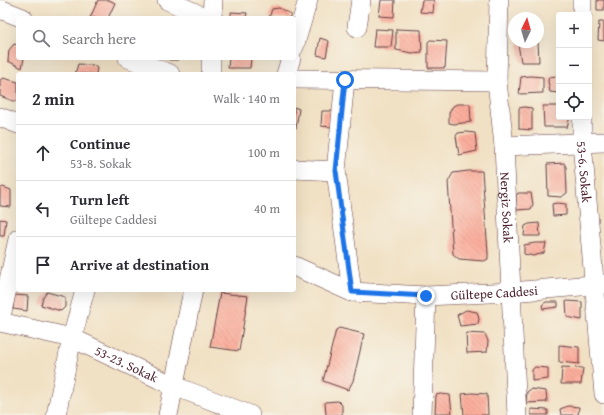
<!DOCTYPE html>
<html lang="en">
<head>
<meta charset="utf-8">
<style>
  body { margin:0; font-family:"Gentium Book Plus",serif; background:#f2f2f3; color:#2b2b33 }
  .controls { position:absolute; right:12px; top:12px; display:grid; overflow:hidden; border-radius:4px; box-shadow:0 4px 16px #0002 }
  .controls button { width:36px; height:36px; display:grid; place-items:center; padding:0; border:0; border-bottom:1px solid #e1e1e2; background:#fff; color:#2b2b33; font:20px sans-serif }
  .compass { position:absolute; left:508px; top:12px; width:36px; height:36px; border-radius:50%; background:#fff; box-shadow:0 4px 16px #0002; rotate:5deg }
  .stop { position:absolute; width:12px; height:12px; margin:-9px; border:3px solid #1a73e8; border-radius:50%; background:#fff }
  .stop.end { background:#1a73e8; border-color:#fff; box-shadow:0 1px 4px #0008 }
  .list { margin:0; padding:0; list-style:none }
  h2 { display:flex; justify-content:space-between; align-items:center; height:52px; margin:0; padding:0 16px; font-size:17px }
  h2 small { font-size:13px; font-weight:400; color:#7c7c81 }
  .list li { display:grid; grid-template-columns:26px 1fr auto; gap:12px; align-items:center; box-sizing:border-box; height:56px; padding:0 16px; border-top:1px solid #e1e1e2 }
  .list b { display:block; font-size:15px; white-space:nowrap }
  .list p { margin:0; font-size:13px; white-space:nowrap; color:#7c7c81 }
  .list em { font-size:13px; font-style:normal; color:#7c7c81 }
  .icon { flex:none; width:22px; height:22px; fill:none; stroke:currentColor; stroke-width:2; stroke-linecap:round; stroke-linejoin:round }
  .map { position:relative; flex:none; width:604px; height:415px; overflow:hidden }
  .search { position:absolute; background:#fff; box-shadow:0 4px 16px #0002; left:16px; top:16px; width:280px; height:44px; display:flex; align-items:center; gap:10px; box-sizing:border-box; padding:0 14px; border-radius:4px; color:#7c7c81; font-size:15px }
  .panel { position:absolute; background:#fff; box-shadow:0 4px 16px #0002; left:16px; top:72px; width:280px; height:220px; border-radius:4px }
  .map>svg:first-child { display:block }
  .building { fill:url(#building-back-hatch) }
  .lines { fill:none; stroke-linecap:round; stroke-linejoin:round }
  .minor-casing { stroke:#633c42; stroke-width:20 }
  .minor { stroke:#fff; stroke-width:19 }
  .route { stroke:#1a73e8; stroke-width:5 }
  .labels { text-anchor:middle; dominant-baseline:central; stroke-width:4; stroke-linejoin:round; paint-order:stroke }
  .street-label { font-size:13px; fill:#4a1f2b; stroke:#f7f3e8 }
</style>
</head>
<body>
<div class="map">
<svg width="604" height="415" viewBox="0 0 604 415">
  <defs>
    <pattern id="building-back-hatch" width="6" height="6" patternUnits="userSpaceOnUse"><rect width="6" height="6" fill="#fbad9b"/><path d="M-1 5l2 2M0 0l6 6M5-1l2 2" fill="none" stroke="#d99486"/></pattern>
  </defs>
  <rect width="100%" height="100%" fill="#f7f3e8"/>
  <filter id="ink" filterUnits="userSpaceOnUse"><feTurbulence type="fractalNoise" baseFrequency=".025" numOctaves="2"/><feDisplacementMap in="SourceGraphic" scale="8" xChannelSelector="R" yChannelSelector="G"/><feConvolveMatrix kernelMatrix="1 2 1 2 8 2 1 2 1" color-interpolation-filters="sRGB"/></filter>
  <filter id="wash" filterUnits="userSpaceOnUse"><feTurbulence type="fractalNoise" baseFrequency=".012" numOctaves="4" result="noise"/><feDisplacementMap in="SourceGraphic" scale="16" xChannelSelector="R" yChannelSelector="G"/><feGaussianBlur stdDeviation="0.9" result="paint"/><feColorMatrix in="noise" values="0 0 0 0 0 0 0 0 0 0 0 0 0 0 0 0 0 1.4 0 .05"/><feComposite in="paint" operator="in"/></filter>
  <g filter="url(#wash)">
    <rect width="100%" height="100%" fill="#f1e1c4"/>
    <g id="blocks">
      <!-- building -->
      <g class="building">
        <path d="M98,0H109L115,3L108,18H90Z"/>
        <path d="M381,0H395L394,17L379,16Z"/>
        <path d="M422,0H434L433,13L420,12Z"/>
        <rect x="597" y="0" width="7" height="10"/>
        <path d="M279,8L291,14L289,18H269L272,9Z"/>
        <path d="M231,12L247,13L246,18H231Z"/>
        <path d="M599,22H604V41L598,40Z"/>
        <path d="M375,29L393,30L391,47H373Z"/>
        <path d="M396,29L421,30L422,52L412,53L396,50Z"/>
        <path d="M320,38L329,41L326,57L317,55Z"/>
        <path d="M430,40L447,41L445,68H428V42Z"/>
        <path d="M520,42H538L539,62H521L518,44Z"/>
        <path d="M14,44L18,45V58H24L22,68L8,61L9,50Z"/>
        <path d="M165,58H178V60H170Z"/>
        <path d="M229,58H251L250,68H228Z"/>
        <path d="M78,64L93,65L97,68L96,74H75Z"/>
        <path d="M530,76L543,77V93L519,94L521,77Z"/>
        <path d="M557,76L559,78V93L550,92L548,81L549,77Z"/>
        <path d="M3,78L18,82V101H13L0,96V80Z"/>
        <path d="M457,104H470L471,122L454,124L449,123V113L453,106Z"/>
        <path d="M543,106H559V117H570L567,127H544Z"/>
        <path d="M294,107L299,109L296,128H294Z"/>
        <path d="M524,107L532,108V130L519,129V108Z"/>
        <path d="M322,111H334L332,127L321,126Z"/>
        <path d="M466,132L475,133L477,151L459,155L456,136L458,133Z"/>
        <path d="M564,163L566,167L567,193L561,197L548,196L547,164Z"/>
        <path d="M468,171H482L488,253V259L484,261L459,259L453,254L448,182L453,173Z"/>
        <path d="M3,187L11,190V207L0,206V189Z"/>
        <path d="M518,193H531L533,204L531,209L517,210L516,196Z"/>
        <path d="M557,203L566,204V215L553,216L552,204Z"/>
        <path d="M0,219L6,220L4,236H0Z"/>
        <path d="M539,223L540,236H524L525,226L529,224Z"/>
        <path d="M535,243H546L544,253L533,256L524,254V245Z"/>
        <path d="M47,292L65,297V307L61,311L41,305L43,298Z"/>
        <path d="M220,293L248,296L239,351L210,347Z"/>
        <path d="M14,295L28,296L27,311L13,309Z"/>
        <path d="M566,301L582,302V320L567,317Z"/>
        <path d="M546,302H558V307L543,309L542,305Z"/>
        <path d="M466,310L477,312L479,319L478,324L460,326L457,315Z"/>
        <path d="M339,328L364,334L353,381L348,390L323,381L336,330Z"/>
        <path d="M466,333L485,334L488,341L487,352L467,353Z"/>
        <path d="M559,345L579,347V364L559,362Z"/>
        <path d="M535,367L548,368V379L532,381V370Z"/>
        <path d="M562,367L583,368L581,384H561Z"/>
        <path d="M531,389L546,391L547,402L526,403L527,392Z"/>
        <path d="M472,393L487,394L488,415H464L462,394Z"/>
        <path d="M440,394L450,395L452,413H435L436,395Z"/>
        <path d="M338,401L342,405V415H326L325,402Z"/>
        <path d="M568,406L579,407L578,415H561L560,409Z"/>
        <path d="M531,409L548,410V415H531Z"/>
      </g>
    </g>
  </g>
  <g filter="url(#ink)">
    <use href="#blocks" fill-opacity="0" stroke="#633c42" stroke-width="1"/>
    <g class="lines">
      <defs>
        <g id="minor">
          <path d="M167,0L206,18"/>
          <path id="s1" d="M499,0L497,81L504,146L517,415"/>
          <path d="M582,0V15"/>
          <path d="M0,9L23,18"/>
          <path d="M212,18L213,0"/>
          <path d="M357,27L361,0"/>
          <path d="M294,47L308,0"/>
          <path d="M128,58L170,74"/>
          <path d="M211,74V58"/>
          <path d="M286,74L291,58"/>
          <path d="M294,79L497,81"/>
          <path d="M345,80L336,171L352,292"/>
          <path d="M0,117L18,124"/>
          <path id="s2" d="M582,117V143L604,394"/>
          <path d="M504,146L604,142"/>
          <path d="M294,169L336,171"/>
          <path id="s3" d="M294,266L352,292L426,296L511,292L604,284"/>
          <path d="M0,321L18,239"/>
          <path id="s4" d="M0,322L72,338L174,386L250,415"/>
          <path d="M56,415L72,338L85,290"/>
          <path d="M168,415L193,290"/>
          <path d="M422,415L426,296"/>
        </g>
      </defs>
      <!-- minor casing -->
      <use href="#minor" class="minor-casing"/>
      <!-- minor -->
      <use href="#minor" class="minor"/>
    </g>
  </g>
  <g class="lines" filter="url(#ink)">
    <!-- route -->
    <path class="route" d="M345,80L336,171L352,292L426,296"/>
  </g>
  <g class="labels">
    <!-- street labels -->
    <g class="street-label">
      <text stroke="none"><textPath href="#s2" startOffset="55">53-6. Sokak</textPath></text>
      <text stroke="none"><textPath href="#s1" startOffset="208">Nergiz Sokak</textPath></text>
      <text stroke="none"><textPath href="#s3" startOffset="206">Gültepe Caddesi</textPath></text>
      <text stroke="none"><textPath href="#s4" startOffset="134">53-23. Sokak</textPath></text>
    </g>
  </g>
</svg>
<div class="controls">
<button>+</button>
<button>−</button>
<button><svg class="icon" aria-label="locate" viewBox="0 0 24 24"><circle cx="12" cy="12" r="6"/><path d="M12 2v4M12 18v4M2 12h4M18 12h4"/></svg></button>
</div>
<svg class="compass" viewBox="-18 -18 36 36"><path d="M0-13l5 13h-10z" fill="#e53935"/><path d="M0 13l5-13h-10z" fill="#7c7c81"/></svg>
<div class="stop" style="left:345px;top:80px"></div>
<div class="stop end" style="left:426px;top:296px"></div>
<div class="search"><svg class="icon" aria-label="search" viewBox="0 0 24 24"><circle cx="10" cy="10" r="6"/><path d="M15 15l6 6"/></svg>Search here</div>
<section class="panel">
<h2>2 min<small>Walk · 140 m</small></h2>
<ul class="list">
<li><svg class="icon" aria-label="ahead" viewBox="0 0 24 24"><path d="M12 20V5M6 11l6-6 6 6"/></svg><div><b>Continue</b><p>53-8. Sokak</p></div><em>100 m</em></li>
<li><svg class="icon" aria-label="left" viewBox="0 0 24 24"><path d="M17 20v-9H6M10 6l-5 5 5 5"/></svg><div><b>Turn left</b><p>Gültepe Caddesi</p></div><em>40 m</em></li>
<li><svg class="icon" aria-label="arrive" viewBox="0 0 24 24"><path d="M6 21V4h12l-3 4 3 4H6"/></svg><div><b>Arrive at destination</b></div></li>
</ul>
</section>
</div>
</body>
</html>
